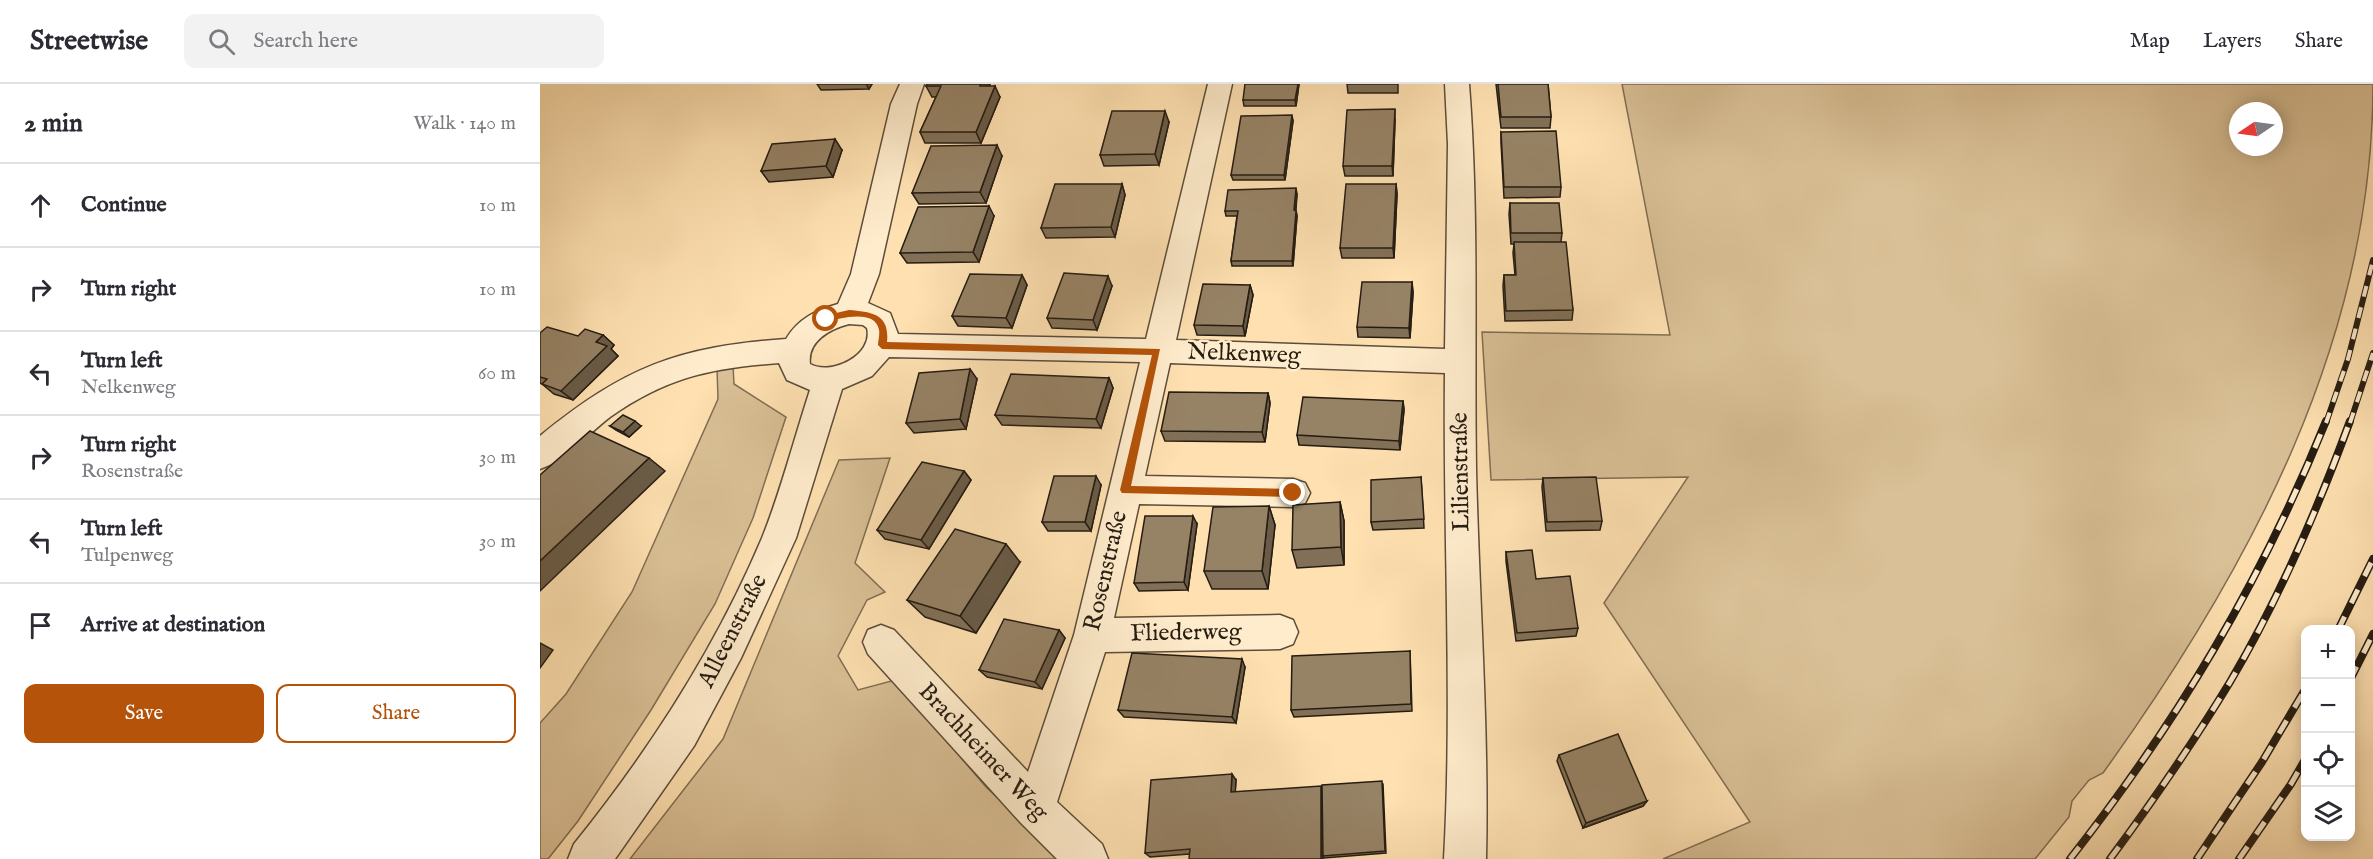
<!DOCTYPE html>
<html lang="en">
<head>
<meta charset="utf-8">
<style>
  body { margin:0; font-family:"IM FELL English",serif; background:#f2f2f3; color:#2b2b33 }
  .controls { position:absolute; right:18px; bottom:18px; display:grid; overflow:hidden; border-radius:12px; box-shadow:0 3px 15px #0003 }
  .controls button { width:54px; height:54px; display:grid; place-items:center; padding:0; border:0; border-bottom:2px solid #e1e1e2; background:#fff; color:#2b2b33; font:30px sans-serif }
  .compass { position:absolute; left:1689px; top:18px; width:54px; height:54px; border-radius:50%; background:#fff; box-shadow:0 3px 15px #0003; rotate:257deg }
  .stop { position:absolute; width:18px; height:18px; margin:-14px; border:4px solid #b45309; border-radius:50%; background:#fff }
  .stop.end { background:#b45309; border-color:#fff; box-shadow:0 2px 6px #0008 }
  .list { margin:0; padding:0; list-style:none }
  h2 { display:flex; justify-content:space-between; align-items:center; height:78px; margin:0; padding:0 24px; font-size:26px }
  h2 small { font-size:20px; font-weight:400; color:#7c7c81 }
  .list li { display:grid; grid-template-columns:39px 1fr auto; gap:18px; align-items:center; box-sizing:border-box; height:84px; padding:0 24px; border-top:2px solid #e1e1e2 }
  .list b { display:block; font-size:22px; white-space:nowrap }
  .list p { margin:0; font-size:20px; white-space:nowrap; color:#7c7c81 }
  .list em { font-size:20px; font-style:normal; color:#7c7c81 }
  .actions { display:flex; gap:12px; padding:18px 24px }
  .actions a { flex:1; padding:14px 0; border:2px solid #b45309; border-radius:12px; text-align:center; font-size:21px; color:#b45309 }
  .actions .main { background:#b45309; color:#fff }
  .icon { flex:none; width:33px; height:33px; fill:none; stroke:currentColor; stroke-width:2; stroke-linecap:round; stroke-linejoin:round }
  .map { position:relative; flex:none; width:1833px; height:775px; overflow:hidden }
  header { display:flex; align-items:center; gap:36px; box-sizing:border-box; height:84px; padding:0 30px; background:#fff; border-bottom:2px solid #e1e1e2 }
  header strong { font-size:28px }
  nav { display:flex; gap:33px; margin-inline-start:auto; font-size:21px }
  .search { width:420px; height:54px; background:#f2f2f3; display:flex; align-items:center; gap:15px; box-sizing:border-box; padding:0 21px; border-radius:12px; color:#7c7c81; font-size:22px }
  main { display:flex }
  aside { flex:1; background:#fff }
  .map>svg:first-child { display:block }
  .green { fill:#dac096; stroke:#806e54; stroke-width:1.5; fill-rule:evenodd }
  .lines { fill:none; stroke-linecap:round; stroke-linejoin:round }
  .minor-casing { stroke:#5c4d3a; stroke-width:3 }
  .minor { fill:#ffeccc; fill-rule:evenodd }
  .rail-far1-casing { stroke:#251c12; stroke-width:6 }
  .rail-casing { stroke:#251c12; stroke-width:8 }
  .rail-far1 { stroke:#ffeccc; stroke-width:4; stroke-dasharray:11; stroke-linecap:butt }
  .rail { stroke:#ffeccc; stroke-width:5; stroke-dasharray:15; stroke-linecap:butt }
  .wall { fill:#817057; stroke:#251c12; stroke-width:1.5 }
  .shaded-wall { fill:#695b47; stroke:#251c12; stroke-width:1.5 }
  .building { fill:#968265; stroke:#251c12; stroke-width:1.5 }
  .route { fill:#b45309 }
  .labels { text-anchor:middle; dominant-baseline:central; stroke-width:5; stroke-linejoin:round; paint-order:stroke }
  .street-label { font-size:24px; fill:#251c12; stroke:#ffeccc }
</style>
</head>
<body>
<header>
<strong>Streetwise</strong>
<div class="search"><svg class="icon" aria-label="search" viewBox="0 0 24 24"><circle cx="10" cy="10" r="6"/><path d="M15 15l6 6"/></svg>Search here</div>
<nav><a>Map</a><a>Layers</a><a>Share</a></nav>
</header>
<main>
<aside>
<h2>2 min<small>Walk · 140 m</small></h2>
<ul class="list">
<li><svg class="icon" aria-label="ahead" viewBox="0 0 24 24"><path d="M12 20V5M6 11l6-6 6 6"/></svg><div><b>Continue</b></div><em>10 m</em></li>
<li><svg class="icon" aria-label="right" viewBox="0 0 24 24"><path d="M7 20v-9h11M14 6l5 5-5 5"/></svg><div><b>Turn right</b></div><em>10 m</em></li>
<li><svg class="icon" aria-label="left" viewBox="0 0 24 24"><path d="M17 20v-9H6M10 6l-5 5 5 5"/></svg><div><b>Turn left</b><p>Nelkenweg</p></div><em>60 m</em></li>
<li><svg class="icon" aria-label="right" viewBox="0 0 24 24"><path d="M7 20v-9h11M14 6l5 5-5 5"/></svg><div><b>Turn right</b><p>Rosenstraße</p></div><em>30 m</em></li>
<li><svg class="icon" aria-label="left" viewBox="0 0 24 24"><path d="M17 20v-9H6M10 6l-5 5 5 5"/></svg><div><b>Turn left</b><p>Tulpenweg</p></div><em>30 m</em></li>
<li><svg class="icon" aria-label="arrive" viewBox="0 0 24 24"><path d="M6 21V4h12l-3 4 3 4H6"/></svg><div><b>Arrive at destination</b></div></li>
</ul>
<div class="actions"><a class="main">Save</a><a>Share</a></div>
</aside>
<div class="map">
<svg width="1833" height="775" viewBox="0 0 1833 775">
  <rect width="100%" height="100%" fill="#ffe1b1"/>
  <filter id="stains"><feTurbulence type="fractalNoise" baseFrequency=".00333" numOctaves="4"/><feColorMatrix values="0 0 0 0 .2 0 0 0 0 .09 0 0 0 0 .02 0 0 0 .5 -.17"/></filter>
  <radialGradient id="worn" r=".72"><stop offset=".6" stop-color="#630" stop-opacity="0"/><stop offset="1" stop-color="#630" stop-opacity=".3"/></radialGradient>
  <!-- green -->
  <g class="green">
    <path d="M1082,0H1833C1833,257 1709,486 1563,689L1549,696L1532,717L1529,733L1495,775H1123L1210,738L1064,519L1148,393L951,396L942,248L1130,251ZM1698,27H1734V63H1698Z"/>
    <path d="M193,281L194,300L246,333L213,434L175,520L111,626L38,737L8,775H0V639L26,610L92,508L178,315L177,284Z"/>
    <path d="M350,374L315,479L345,508L327,516L298,572L318,606L355,596L446,703L523,775H90L183,655L299,376Z"/>
  </g>
  <g class="lines">
    <defs>
      <path id="minor" d="M360,0H384L377,20L339,190L328,219L350,229L358,250L606,255L668,0H692L636,256L905,265L908,60L905,0H929C939,128 934,257 936,385C939,515 949,645 946,775H904C913,613 903,451 905,289L630,279L605,392L753,395L765,399L770,409L765,419L753,423L599,420L574,534L740,531L753,536L758,548L753,560L740,565L565,568L517,718L562,760L568,775H517L481,739L328,570L323,558L328,546L341,541L354,546L488,688L534,551L600,278L349,273L332,292L302,305L256,454L201,574L154,662L75,775H28L34,760C109,667 175,565 222,454C241,407 254,355 270,306L247,296L239,279C171,284 127,293 70,333C48,350 26,376 0,385V352C85,283 137,263 246,255C258,235 276,226 298,220L311,190L351,20ZM309,240L323,241L327,244C334,271 291,292 270,280C267,257 290,245 309,240Z"/>
    </defs>
    <!-- minor casing -->
    <use href="#minor" class="minor-casing"/>
    <!-- minor -->
    <use href="#minor" class="minor"/>
    <defs>
      <g id="rail-far1">
        <path d="M1786,339L1808,275L1833,176"/>
        <path d="M1810,339L1833,269"/>
      </g>
      <g id="rail">
        <path d="M1798,546L1833,475"/>
        <path d="M1810,596L1833,550"/>
        <path d="M1530,775C1638,637 1720,500 1786,337"/>
        <path d="M1570,775C1613,717 1653,659 1690,598C1739,515 1777,427 1810,337"/>
        <path d="M1657,775L1722,678L1766,604"/>
        <path d="M1699,775L1751,700L1766,674"/>
      </g>
    </defs>
    <!-- rail-far1 casing -->
    <use href="#rail-far1" class="rail-far1-casing"/>
    <!-- rail casing -->
    <use href="#rail" class="rail-casing"/>
    <!-- rail-far1 -->
    <use href="#rail-far1" class="rail-far1"/>
    <!-- rail -->
    <use href="#rail" class="rail"/>
  </g>
  <!-- wall -->
  <g class="wall">
    <path d="M277,0H332L329,5L281,6Z"/>
    <path d="M450,0L449,2L460,13L441,59H385L380,48L396,13H392L386,2Z"/>
    <path d="M759,0L756,22H704L703,16Z"/>
    <path d="M807,0H858V9H808Z"/>
    <path d="M956,0H1008L1011,33L1010,44H961Z"/>
    <path d="M855,36L853,92H805L803,82Z"/>
    <path d="M753,37L745,96H693L691,91Z"/>
    <path d="M629,38L619,81L564,82L560,71Z"/>
    <path d="M961,48L1021,103L1020,113L964,114L961,59Z"/>
    <path d="M302,66L293,93L229,98L221,87Z"/>
    <path d="M462,72L446,119L379,120L372,109Z"/>
    <path d="M582,100L585,111L575,153L506,154L501,144Z"/>
    <path d="M856,100L857,110L854,174H802L800,164Z"/>
    <path d="M757,110L756,126L757,132L753,182H692L691,177L697,132H686L685,127Z"/>
    <path d="M970,119L1022,149L1021,158L1033,226L1032,236L965,237L963,202L964,191H975L973,169L974,160H971L969,130Z"/>
    <path d="M454,132L439,178L367,179L360,169Z"/>
    <path d="M482,191L487,201L472,244L418,242L412,232Z"/>
    <path d="M872,198L873,209L870,254L818,253L817,243Z"/>
    <path d="M710,201L713,211L705,252L657,251L654,241Z"/>
    <path d="M572,202L557,246L512,244L507,234Z"/>
    <path d="M0,249L38,252L63,251L74,261L71,265L78,272L33,316L14,310L2,300L0,299Z"/>
    <path d="M569,294L573,304L561,344L462,341L455,331Z"/>
    <path d="M437,295L426,345L374,349L366,339Z"/>
    <path d="M728,309L730,319L725,358L625,357L621,347Z"/>
    <path d="M863,317L864,326L860,366L759,361L757,351Z"/>
    <path d="M70,342H101L89,353L76,346Z"/>
    <path d="M424,387L431,396L389,465L345,455L337,446Z"/>
    <path d="M881,393L884,444L833,446L831,438Z"/>
    <path d="M1003,394L1062,437L1060,446L1006,447L1002,403Z"/>
    <path d="M561,401L551,447H508L502,438Z"/>
    <path d="M800,418L804,437V481L757,484L752,466Z"/>
    <path d="M729,422L735,441L728,505H672L664,487Z"/>
    <path d="M657,440L648,506L599,507L594,499Z"/>
    <path d="M966,468L996,495L1038,544L1036,552L976,557L966,477Z"/>
    <path d="M480,478L436,549L385,533L367,516Z"/>
    <path d="M519,546L525,554L502,605L447,593L439,586Z"/>
    <path d="M870,567L872,627L754,633L751,626Z"/>
    <path d="M705,583L696,639L584,633L578,626Z"/>
    <path d="M1019,671L1107,717L1103,722L1043,744L1017,677Z"/>
    <path d="M696,696L695,708L782,705L843,700L846,769L784,774L783,772L650,770L610,773L605,769Z"/>
  </g>
  <!-- shaded-wall -->
  <g class="shaded-wall">
    <path d="M326,0H332L329,5Z"/>
    <path d="M440,0H450L445,13L440,2Z"/>
    <path d="M758,0H759L756,22L755,16Z"/>
    <path d="M455,2L460,13L441,59L436,48Z"/>
    <path d="M855,25V36L853,92L852,82Z"/>
    <path d="M625,27L629,38L619,81L615,70Z"/>
    <path d="M752,31L753,37L745,96L744,91Z"/>
    <path d="M295,55L302,66L293,93L286,82Z"/>
    <path d="M457,61L462,72L446,119L440,108Z"/>
    <path d="M582,100L585,111L575,153L571,143Z"/>
    <path d="M856,100L857,110L854,174L853,164Z"/>
    <path d="M756,104L757,110L755,131L754,126Z"/>
    <path d="M449,122L454,132L439,178L433,168Z"/>
    <path d="M756,127L757,132L753,182L752,177Z"/>
    <path d="M482,191L487,201L472,244L466,234Z"/>
    <path d="M568,192L572,202L557,246L553,236Z"/>
    <path d="M872,198L873,209L870,254L869,244Z"/>
    <path d="M710,201L713,211L705,252L703,242Z"/>
    <path d="M63,251L74,261L71,265L78,272L33,316L21,307L56,258Z"/>
    <path d="M430,285L437,295L426,345L420,335Z"/>
    <path d="M569,294L573,304L561,344L556,335Z"/>
    <path d="M728,309L730,319L725,358L722,348Z"/>
    <path d="M863,317L864,326L860,366L859,357Z"/>
    <path d="M95,337L101,342L89,353L83,348Z"/>
    <path d="M109,374L125,387L0,507V477Z"/>
    <path d="M424,387L431,396L389,465L381,456Z"/>
    <path d="M556,392L561,401L551,447L545,438Z"/>
    <path d="M800,418L804,437V481L801,463Z"/>
    <path d="M729,422L735,441L728,505L722,487Z"/>
    <path d="M653,432L657,440L648,506L644,498Z"/>
    <path d="M466,460L480,478L436,549L420,532Z"/>
    <path d="M519,546L525,554L502,605L495,598Z"/>
    <path d="M0,559L13,566L0,584Z"/>
    <path d="M702,575L705,583L696,639L692,633Z"/>
    <path d="M692,690L696,696L695,714L691,708Z"/>
    <path d="M781,702L783,708V775H781Z"/>
    <path d="M1107,717L1103,722L1043,744L1046,739Z"/>
  </g>
  <!-- building -->
  <g class="building">
    <path d="M387,0H440V2H455L436,48H380L401,2H386Z"/>
    <path d="M705,0H758L755,16H703Z"/>
    <path d="M958,0H1008L1011,33H961Z"/>
    <path d="M855,25L852,82H803L807,26Z"/>
    <path d="M572,27H625L615,70L560,71Z"/>
    <path d="M752,31L744,91H691L701,32Z"/>
    <path d="M1016,47L1021,103H964L961,48Z"/>
    <path d="M295,55L286,82L221,87L232,60Z"/>
    <path d="M457,61L440,108L372,109L391,62Z"/>
    <path d="M515,100H582L571,143L501,144Z"/>
    <path d="M806,100H856L853,164H800Z"/>
    <path d="M756,104L754,126L756,127L752,177H691L698,127H685L688,106Z"/>
    <path d="M970,119H1019L1022,149H971Z"/>
    <path d="M449,122L433,168L360,169L378,123Z"/>
    <path d="M974,158H1026L1033,226L966,227L964,191H976Z"/>
    <path d="M524,189L568,192L553,236L507,234Z"/>
    <path d="M430,190L482,191L466,234L412,232Z"/>
    <path d="M822,198H872L869,244L817,243Z"/>
    <path d="M663,200L710,201L703,242L654,241Z"/>
    <path d="M7,243L38,252L45,245L63,251L56,258L67,262L21,307L2,300L7,295L0,293V249Z"/>
    <path d="M430,285L420,335L366,339L379,289Z"/>
    <path d="M471,290L569,294L556,335L455,331Z"/>
    <path d="M629,308L728,309L722,348L621,347Z"/>
    <path d="M763,313L863,317L859,357L757,351Z"/>
    <path d="M83,331L95,337L83,348L70,342Z"/>
    <path d="M50,347L109,374L0,477V391Z"/>
    <path d="M382,378L424,387L381,456L337,446Z"/>
    <path d="M514,392H556L545,438H502Z"/>
    <path d="M881,393L884,435L831,438V396Z"/>
    <path d="M1056,393L1062,437L1007,438L1003,394Z"/>
    <path d="M800,418L801,463L752,466L753,421Z"/>
    <path d="M729,422L722,487H664L673,423Z"/>
    <path d="M605,432H653L644,498L594,499Z"/>
    <path d="M415,445L466,460L420,532L367,516Z"/>
    <path d="M992,466L996,495L1030,492L1038,544L977,549L966,468Z"/>
    <path d="M464,535L519,546L495,598L439,586Z"/>
    <path d="M870,567L871,620L751,626L752,572Z"/>
    <path d="M592,569L702,575L692,633L578,626Z"/>
    <path d="M1078,650L1107,717L1046,739L1019,671Z"/>
    <path d="M692,690L691,708L781,702V775H649L650,765L605,769L611,696Z"/>
    <path d="M842,697L845,767L783,772L782,701Z"/>
  </g>
  <!-- route -->
  <path class="route" d="M309,226C332,228 350,230 347,258L620,265L591,402L753,405L758,409L753,413L582,409L580,406L612,271L342,265L338,261C338,257 340,250 339,246C335,224 299,235 286,238L281,235L283,232Z"/>
  <g class="labels">
    <!-- street labels -->
    <g class="street-label">
      <text transform="translate(704 270) rotate(2)">Nelkenweg</text>
      <text transform="translate(921 388) rotate(-91)">Lilienstraße</text>
      <text transform="translate(566 487) rotate(-77)">Rosenstraße</text>
      <text transform="translate(193 547) rotate(-63)">Alleenstraße</text>
      <text transform="translate(646 549) rotate(-1)">Fliederweg</text>
      <text transform="translate(443 668) rotate(47)">Brachheimer Weg</text>
    </g>
  </g>
  <rect width="100%" height="100%" filter="url(#stains)"/>
  <rect width="100%" height="100%" fill="url(#worn)"/>
</svg>
<div class="controls">
<button>+</button>
<button>−</button>
<button><svg class="icon" aria-label="locate" viewBox="0 0 24 24"><circle cx="12" cy="12" r="6"/><path d="M12 2v4M12 18v4M2 12h4M18 12h4"/></svg></button>
<button><svg class="icon" aria-label="layers" viewBox="0 0 24 24"><path d="M12 4l9 5-9 5-9-5zM3 14l9 5 9-5"/></svg></button>
</div>
<svg class="compass" viewBox="-18 -18 36 36"><path d="M0-13l5 13h-10z" fill="#e53935"/><path d="M0 13l5-13h-10z" fill="#7c7c81"/></svg>
<div class="stop" style="left:286px;top:235px"></div>
<div class="stop end" style="left:753px;top:409px"></div>
</div>
</main>
</body>
</html>
